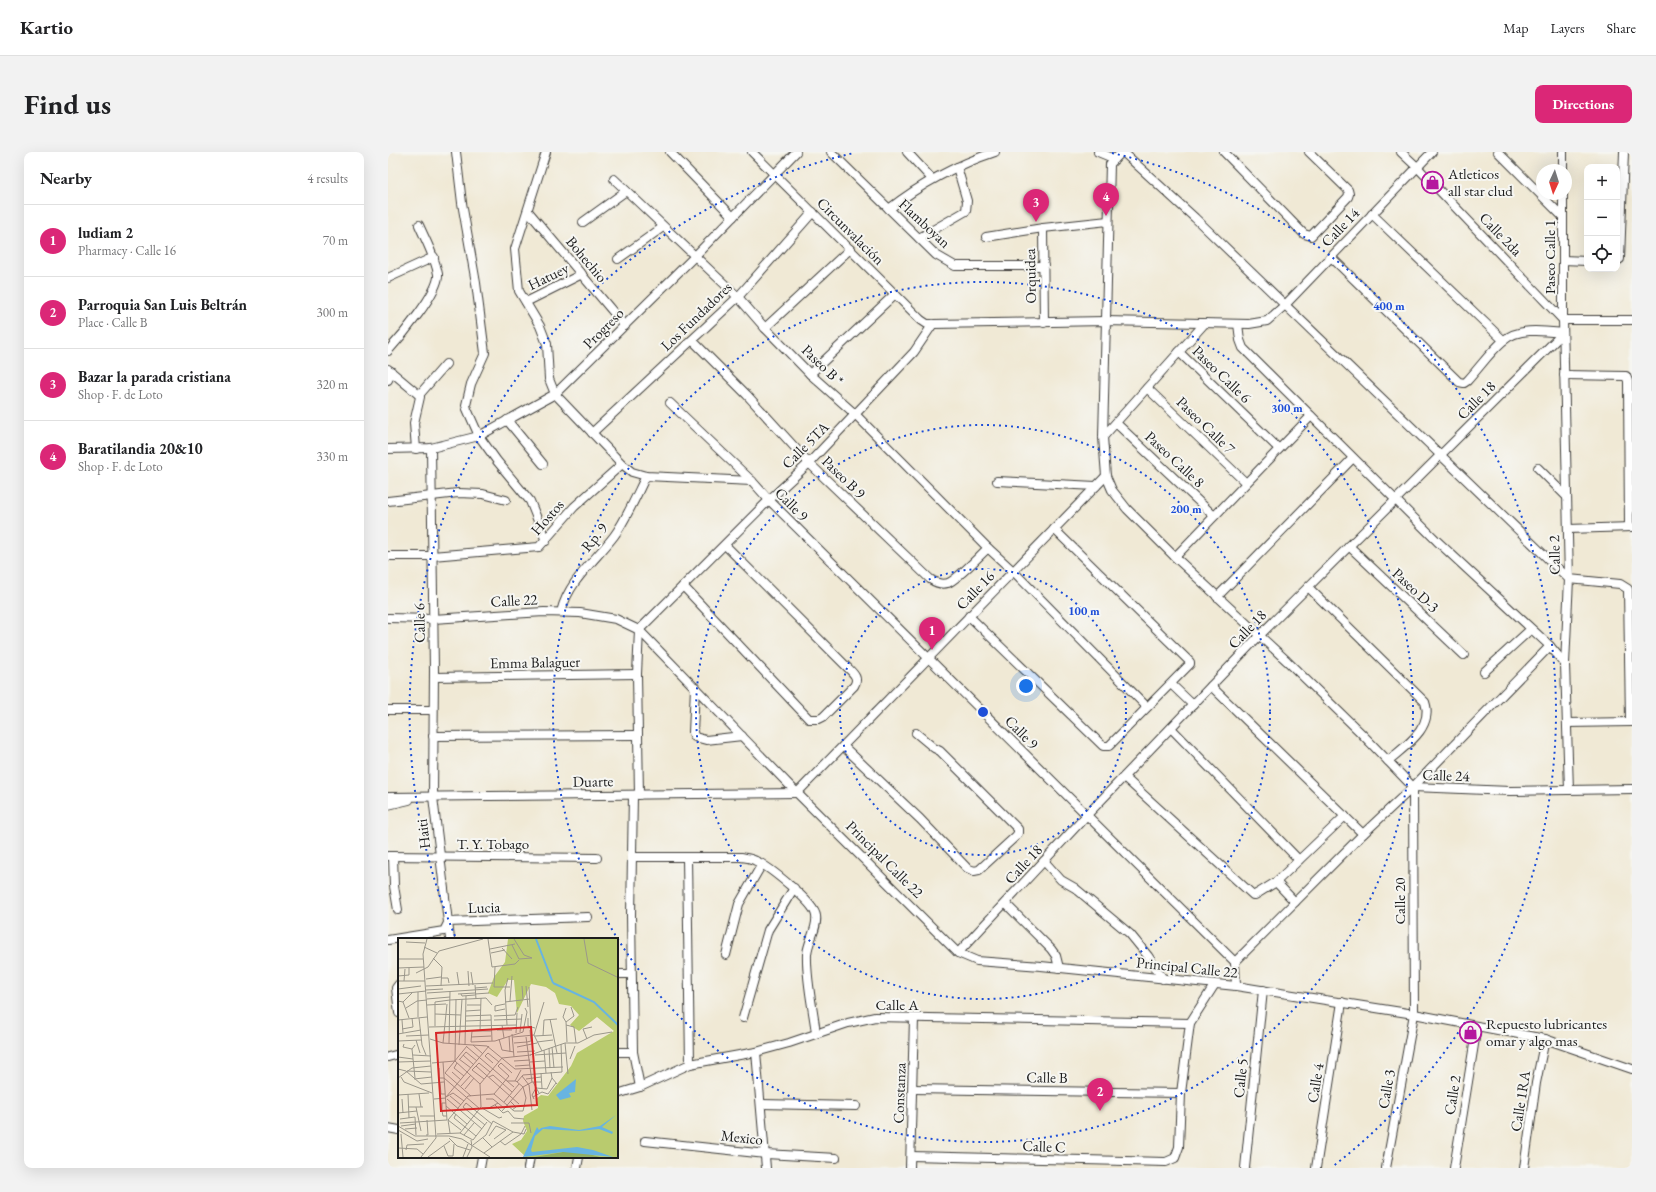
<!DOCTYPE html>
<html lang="en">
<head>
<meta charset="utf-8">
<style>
  body { margin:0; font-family:"EB Garamond",serif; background:#f2f2f2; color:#202124 }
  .controls { position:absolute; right:12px; top:12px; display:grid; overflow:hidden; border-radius:8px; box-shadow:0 4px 16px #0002 }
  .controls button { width:36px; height:36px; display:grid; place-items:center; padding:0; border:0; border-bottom:1px solid #e0e0e0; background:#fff; color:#202124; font:20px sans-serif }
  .compass { position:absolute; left:1148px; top:12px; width:36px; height:36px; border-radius:50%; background:#fff; box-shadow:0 4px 16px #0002; rotate:184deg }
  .you { position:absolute; left:638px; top:534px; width:14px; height:14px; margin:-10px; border:3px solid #fff; border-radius:50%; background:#1a73e8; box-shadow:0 0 0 6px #1a73e833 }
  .badge { display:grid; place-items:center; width:26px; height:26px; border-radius:50%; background:#db2777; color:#fff; font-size:13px; font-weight:700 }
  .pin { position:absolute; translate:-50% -33px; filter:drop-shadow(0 1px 2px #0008) }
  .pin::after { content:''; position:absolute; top:21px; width:14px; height:12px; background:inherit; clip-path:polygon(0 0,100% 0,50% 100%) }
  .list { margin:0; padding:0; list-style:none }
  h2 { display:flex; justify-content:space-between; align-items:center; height:52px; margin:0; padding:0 16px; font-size:17px }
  h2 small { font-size:13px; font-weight:400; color:#757577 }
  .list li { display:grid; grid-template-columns:26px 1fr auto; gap:12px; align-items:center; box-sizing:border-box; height:72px; padding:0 16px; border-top:1px solid #e0e0e0 }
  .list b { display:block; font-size:15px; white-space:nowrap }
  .list p { margin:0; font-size:13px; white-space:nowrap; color:#757577 }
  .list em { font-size:13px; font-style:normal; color:#757577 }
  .icon { flex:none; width:22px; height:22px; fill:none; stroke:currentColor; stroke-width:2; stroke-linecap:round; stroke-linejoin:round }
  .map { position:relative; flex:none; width:1244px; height:1016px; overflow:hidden; border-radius:8px }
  header { display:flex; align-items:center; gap:24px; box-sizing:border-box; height:56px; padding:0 20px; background:#fff; border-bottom:1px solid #e0e0e0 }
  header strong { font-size:19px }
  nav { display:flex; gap:22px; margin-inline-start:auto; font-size:14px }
  .intro { display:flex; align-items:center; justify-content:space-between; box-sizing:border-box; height:96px; padding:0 24px }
  h1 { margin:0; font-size:28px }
  .button { padding:10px 18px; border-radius:8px; background:#db2777; color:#fff; font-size:14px; font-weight:700 }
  main { display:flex; gap:24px; padding:0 24px }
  aside { flex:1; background:#fff; border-radius:8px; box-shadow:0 4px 16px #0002 }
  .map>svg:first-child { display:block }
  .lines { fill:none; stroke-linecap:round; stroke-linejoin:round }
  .minor-casing { stroke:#3c3b38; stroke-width:10 }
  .minor { stroke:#fff; stroke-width:8 }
  .ring { fill:none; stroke:#1d4ed8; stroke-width:2; stroke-dasharray:2 4 }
  .labels { text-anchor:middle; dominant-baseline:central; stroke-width:4; stroke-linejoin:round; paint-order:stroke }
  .poi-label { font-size:15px; fill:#1c1c1c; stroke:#f6f6f2; text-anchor:start }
  .street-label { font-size:15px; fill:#1c1c1c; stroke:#f6f6f2 }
  .inset-river { fill:none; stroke:#68b4e1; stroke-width:2 }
  .inset-road { fill:none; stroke:#9b978b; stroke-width:1 }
  .view { fill:#d62828; fill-opacity:0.15; stroke:#d62828; stroke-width:2 }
  .inset-edge { fill:none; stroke:#1c1c1c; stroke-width:2 }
  .centre { fill:#1d4ed8; stroke:#f6f6f2; stroke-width:2 }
  .ring-label { font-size:12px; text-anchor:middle; font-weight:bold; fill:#1d4ed8; stroke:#f6f6f2; stroke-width:4; stroke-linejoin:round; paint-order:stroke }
</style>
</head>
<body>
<header>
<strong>Kartio</strong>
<nav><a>Map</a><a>Layers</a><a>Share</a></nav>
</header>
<div class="intro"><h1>Find us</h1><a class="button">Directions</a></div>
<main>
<aside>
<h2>Nearby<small>4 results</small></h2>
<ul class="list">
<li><span class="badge">1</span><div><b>ludiam 2</b><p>Pharmacy · Calle 16</p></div><em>70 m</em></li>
<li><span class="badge">2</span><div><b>Parroquia San Luis Beltrán</b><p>Place · Calle B</p></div><em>300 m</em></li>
<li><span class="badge">3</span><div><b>Bazar la parada cristiana</b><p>Shop · F. de Loto</p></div><em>320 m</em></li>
<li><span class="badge">4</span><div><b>Baratilandia 20&amp;10</b><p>Shop · F. de Loto</p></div><em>330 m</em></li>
</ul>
</aside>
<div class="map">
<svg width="1244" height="1016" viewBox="0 0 1244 1016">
  <rect width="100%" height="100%" fill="#f6f6f2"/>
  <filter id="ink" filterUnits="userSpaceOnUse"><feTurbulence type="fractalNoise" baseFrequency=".025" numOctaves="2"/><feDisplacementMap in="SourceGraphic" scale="8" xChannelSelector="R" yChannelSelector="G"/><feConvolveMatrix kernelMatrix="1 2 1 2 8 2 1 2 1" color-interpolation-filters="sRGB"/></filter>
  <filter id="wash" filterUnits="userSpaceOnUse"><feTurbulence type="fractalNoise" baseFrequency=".012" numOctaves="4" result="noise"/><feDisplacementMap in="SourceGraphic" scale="16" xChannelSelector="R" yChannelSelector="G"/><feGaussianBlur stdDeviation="0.9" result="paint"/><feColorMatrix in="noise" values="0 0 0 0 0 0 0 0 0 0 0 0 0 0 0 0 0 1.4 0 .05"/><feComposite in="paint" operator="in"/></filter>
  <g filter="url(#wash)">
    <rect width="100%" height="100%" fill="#f0e9d5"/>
  </g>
  <g filter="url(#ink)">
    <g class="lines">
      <defs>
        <g id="minor">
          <path d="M68,0L74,51L88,131L97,201L83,232L78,253L79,257L91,284L109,309L142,349L158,389"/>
          <path d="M158,0L127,97L131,139L152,174L159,192L161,227L167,242L234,312L244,320L258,324L364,329"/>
          <path d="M282,0L345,65"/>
          <path d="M364,0L533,168L539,172H545L717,169L861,172L879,169L897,153L1044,0"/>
          <path d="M443,0L548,103L567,114H656"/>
          <path d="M519,0L544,27"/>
          <path d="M710,0L727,7"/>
          <path d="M734,0L722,12L715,285L718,324L724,338L739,357L787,405L899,509L973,581L1025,635L1122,639L1244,637"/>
          <path d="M735,0L807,66L1181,427L1232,432L1240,437L1242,570"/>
          <path d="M836,0L916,82L923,84L960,45L961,42L960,38L921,0"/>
          <path d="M1013,0L1030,16L1175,168"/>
          <path d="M1110,0L1174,64"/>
          <path d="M1175,18V0"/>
          <path d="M226,27L350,145L377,176L422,222L467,262L600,396L625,419L759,555"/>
          <path d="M1175,42V168L1181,427L1177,512L1181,638"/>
          <path d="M501,57C534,31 568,13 607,0"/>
          <path d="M140,59L237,174"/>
          <path d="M984,62L1115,188"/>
          <path d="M195,70L238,39"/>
          <path d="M655,76L656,171"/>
          <path d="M598,85L655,76L720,69"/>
          <path d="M531,86L578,59L579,49L569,15"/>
          <path d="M943,105L1071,230L1076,231L1079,229C1091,216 1102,200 1115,189C1130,175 1156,179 1175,181"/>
          <path d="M230,107L275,75"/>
          <path d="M1175,108L1199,109"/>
          <path d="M1229,109L1232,107L1236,0"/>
          <path d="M0,126L46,105"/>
          <path d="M138,150L194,122"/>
          <path d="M1175,168H1244"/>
          <path d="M850,172L852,188L855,196L1049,389L1162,494L1177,512"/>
          <path d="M377,176L462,97"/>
          <path d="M304,188L359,243L421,311L542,427C548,431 553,433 560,431C570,427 591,404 600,396"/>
          <path d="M0,199C12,186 52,139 50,122C47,105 38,89 31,73"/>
          <path d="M791,200L891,297"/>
          <path d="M0,217L31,243L32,245L26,271L28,297"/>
          <path d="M422,222L507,142"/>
          <path d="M1176,223L1238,224L1240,229L1241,375"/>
          <path d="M0,228L3,219"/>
          <path d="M759,236L858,331"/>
          <path d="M31,243L58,212"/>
          <path d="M282,251L364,329L381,348L847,810"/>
          <path d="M119,268L155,312"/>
          <path d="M728,271L826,364"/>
          <path d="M204,281L350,145L425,60"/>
          <path d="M715,285L817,171"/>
          <path d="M43,296L46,518L45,645L62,787"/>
          <path d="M0,297L43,296L91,284L167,242L307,104L408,0"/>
          <path d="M1150,316L1179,345"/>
          <path d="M609,329L708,334"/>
          <path d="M0,349L70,341L95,342L118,348"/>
          <path d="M1180,377L1244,375"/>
          <path d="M961,394L1076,503"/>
          <path d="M0,404H44L151,395L186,355L234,312"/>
          <path d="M787,405L923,264"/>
          <path d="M295,434L421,567H431L435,565L466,534C471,526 466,522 460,516L337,393"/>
          <path d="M920,435L1037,550C1046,576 1017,594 1000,609"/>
          <path d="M829,445L965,306"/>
          <path d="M173,460C181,428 207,409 226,384C238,368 249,342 258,324"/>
          <path d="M581,464L715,594H721L802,512V510L666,377"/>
          <path d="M0,466L45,467L156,460L192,461L228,467L251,478L409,641L570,801L589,809L653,814L848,834L1026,862L1157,887L1244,917"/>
          <path d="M251,478L381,348L421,311L526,200L545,172"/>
          <path d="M1096,520L1143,477"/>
          <path d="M46,525L249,522"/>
          <path d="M783,532L805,553"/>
          <path d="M823,534L975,682"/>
          <path d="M307,535L305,581L307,585L318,588L354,584"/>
          <path d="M0,558H45"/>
          <path d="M1179,571L1244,570"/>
          <path d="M783,576L911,708"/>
          <path d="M45,584L250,583"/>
          <path d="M455,594L532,667L579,716L586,719L591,718L628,684L630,681V677L552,599L546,596L528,581"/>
          <path d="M736,625L865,743H867L888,730L957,664"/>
          <path d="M409,641L718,324"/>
          <path d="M245,643L243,763L245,900L252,935"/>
          <path d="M251,643L249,522L251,478"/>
          <path d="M0,645L409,641"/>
          <path d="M0,653L21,648"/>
          <path d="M0,704L209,706"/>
          <path d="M5,704L6,734L10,758"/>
          <path d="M244,705H353C358,706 363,706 368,709C380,714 427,751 428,764C430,776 420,789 419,802C418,828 425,856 428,881"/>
          <path d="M299,705L302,912"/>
          <path d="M656,709L673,728L687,736L742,782L760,804L775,827"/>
          <path d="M888,730L907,750"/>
          <path d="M617,751L663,797L668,804L671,816"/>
          <path d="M60,770L200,765"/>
          <path d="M0,788L56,779L60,771"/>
          <path d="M570,801L698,664L871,484L1175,181"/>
          <path d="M338,803L351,752L374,712"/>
          <path d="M229,822H243"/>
          <path d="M11,832L8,836L11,861"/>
          <path d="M848,834L847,810L975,682L1025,635L1162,494"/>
          <path d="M355,866L380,778L406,736"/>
          <path d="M229,900H245"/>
          <path d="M368,900L378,1016"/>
          <path d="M0,905L11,902"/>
          <path d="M525,937L793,941"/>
          <path d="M229,942L252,935L302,912L368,900L401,891L460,871L487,865L802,871"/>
          <path d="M373,952L468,954"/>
          <path d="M0,976L11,978"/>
          <path d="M257,989L378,1002L448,1006"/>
          <path d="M523,1004L778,1010L787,1006L791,995L793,941L802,871L827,832"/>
          <path d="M92,1016L94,1005"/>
          <path d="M140,1016L142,1005"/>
          <path d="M189,1016L191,1005"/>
          <path d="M522,1016L526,866"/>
          <path d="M857,1016L875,838"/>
          <path d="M928,1016L954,850"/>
          <path d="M998,1016L1026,862L1025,635"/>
          <path d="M1066,1016L1089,874"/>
          <path d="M1136,1016L1148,931L1157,887"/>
        </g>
      </defs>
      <!-- minor casing -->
      <use href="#minor" class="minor-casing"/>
      <!-- minor -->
      <use href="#minor" class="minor"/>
    </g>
  </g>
  <!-- distance rings -->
  <g class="ring">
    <circle cx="595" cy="560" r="143"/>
    <circle cx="595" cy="560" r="287"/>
    <circle cx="595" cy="560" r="430"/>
    <path d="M67 784A574 574 0 0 1 466 1M724 1A574 574 0 0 1 944 1015"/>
  </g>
  <!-- icons -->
  <defs>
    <symbol id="shop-ring" viewBox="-11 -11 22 22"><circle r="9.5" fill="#f6f6f2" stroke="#b5179e" stroke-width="1.5"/><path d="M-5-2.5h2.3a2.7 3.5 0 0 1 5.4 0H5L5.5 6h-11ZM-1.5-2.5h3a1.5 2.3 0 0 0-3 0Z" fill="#b5179e"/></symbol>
  </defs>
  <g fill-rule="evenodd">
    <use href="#shop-ring" x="1032" y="18" width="25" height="25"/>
    <use href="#shop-ring" x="1070" y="868" width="25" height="25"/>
  </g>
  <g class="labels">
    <!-- poi labels -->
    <g class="poi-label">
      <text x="1060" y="21">Atleticos<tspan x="1060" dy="17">all star clud</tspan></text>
      <text x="1098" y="871">Repuesto lubricantes<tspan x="1098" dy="17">omar y algo mas</tspan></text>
    </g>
    <!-- street labels -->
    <g class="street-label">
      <text transform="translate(537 71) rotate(43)">Flamboyan</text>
      <text transform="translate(952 75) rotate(-46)">Calle 14</text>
      <text transform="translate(463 79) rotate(45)">Circunvalación</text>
      <text transform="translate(1113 82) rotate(46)">Calle 2da</text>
      <text transform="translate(1161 105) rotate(-90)">Paseo Calle 1</text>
      <text transform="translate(199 107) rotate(50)">Bohechio</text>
      <text transform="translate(160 124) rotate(-26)">Hatuey</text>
      <text transform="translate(642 124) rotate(-91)">Orquidea</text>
      <text transform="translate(308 164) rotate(-44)">Los Fundadores</text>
      <text transform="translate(215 176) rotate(-45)">Progreso</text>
      <text transform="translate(435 213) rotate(44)">Paseo B *</text>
      <text transform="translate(834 222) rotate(44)">Paseo Calle 6</text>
      <text transform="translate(1088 248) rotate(-45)">Calle 18</text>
      <text transform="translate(818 273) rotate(44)">Paseo Calle 7</text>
      <text transform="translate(417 293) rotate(-45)">Calle 5TA</text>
      <text transform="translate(787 307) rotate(43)">Paseo Calle 8</text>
      <text transform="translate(456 325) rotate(44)">Paseo B 9</text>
      <text transform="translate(404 352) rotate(45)">Calle 9</text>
      <text transform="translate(159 365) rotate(-49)">Hostos</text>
      <text transform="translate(206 385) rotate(-51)">Rp. 9</text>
      <text transform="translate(1166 403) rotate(-91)">Calle 2</text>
      <text transform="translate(587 438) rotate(-46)">Calle 16</text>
      <text transform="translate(1028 438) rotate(43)">Paseo D-3</text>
      <text transform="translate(126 448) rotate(-3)">Calle 22</text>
      <text transform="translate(31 471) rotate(-91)">Calle 6</text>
      <text transform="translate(859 477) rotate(-46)">Calle 18</text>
      <text transform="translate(147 510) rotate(-1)">Emma Balaguer</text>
      <text transform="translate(634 580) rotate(45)">Calle 9</text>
      <text transform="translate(1058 623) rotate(2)">Calle 24</text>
      <text transform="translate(205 629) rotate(-1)">Duarte</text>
      <text transform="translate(35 682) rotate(-97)">Haiti</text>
      <text x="105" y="691">T. Y. Tobago</text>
      <text transform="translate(497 707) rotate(45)">Principal Calle 22</text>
      <text transform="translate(635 712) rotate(-47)">Calle 18</text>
      <text transform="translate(1011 749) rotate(-90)">Calle 20</text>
      <text transform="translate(96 755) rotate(-2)">Lucia</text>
      <text transform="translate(799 815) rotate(6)">Principal Calle 22</text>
      <text x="509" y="852">Calle A</text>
      <text transform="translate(659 925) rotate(1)">Calle B</text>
      <text transform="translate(852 926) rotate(-84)">Calle 5</text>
      <text transform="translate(927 931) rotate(-81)">Calle 4</text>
      <text transform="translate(998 937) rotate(-80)">Calle 3</text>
      <text transform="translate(511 941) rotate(-88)">Constanza</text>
      <text transform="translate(1064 943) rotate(-81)">Calle 2</text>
      <text transform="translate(1132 949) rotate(-81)">Calle 1RA</text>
      <text transform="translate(354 985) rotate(6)">Mexico</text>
      <text transform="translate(656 994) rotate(2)">Calle C</text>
    </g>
  </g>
  <!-- overview -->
  <g transform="translate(10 786)">
    <rect width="220" height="220" fill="#f0e9d5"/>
    <path d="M110,1H220V219H128L114,206L123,202L129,193L125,183L126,178L140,170L139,160L143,157L150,158L173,128L179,115L216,93L199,79L181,93L172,87L181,77L173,68L161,66L157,55L148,49L133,46L119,75L116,42H110L99,59L90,55L96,39L107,24Z" fill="#b9cb6e"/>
    <path d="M165,214H183L202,219H137Z" fill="#92af61"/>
    <path d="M178,141L177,154L171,155L173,159L162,162L158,157ZM218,177L204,189L215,194L214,196L201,191L181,193L145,191L137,198L133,212L134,214L179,209L195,212L215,219L165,214L125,219L139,189L141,192L143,190L152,188L181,192L202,188Z" fill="#68b4e1"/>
    <path class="inset-river" d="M138,1L155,45M155,45L196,64L220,87"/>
    <path class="inset-road" d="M29,1L25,16L38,200M90,1L94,29L117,26L121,22M116,1L126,17L134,20L121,21M186,1L190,25L219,39M8,4L27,5M114,7L121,21M26,9L39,15M104,10L114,21M92,11L117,6M93,15L107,12M35,20L44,29L43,48M0,21H25M97,29L96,49H112M0,30L26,29M70,33L71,48M59,34L61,47M73,34L75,47M18,35L30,29L41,13L85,1M0,38L11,37V30M43,40H50L51,45M28,41L43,39M0,43H27M6,43L7,31M77,47L78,61M28,48L95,45M124,48L125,61M128,48L130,69M131,49L133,89M77,50L89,49M0,51L23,48M28,52L45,51M20,54V79M29,55L90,51M0,56L28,53M60,56L77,55M63,56L64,58L77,57M77,56L91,55M29,61L52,59M52,62L88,60L94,67M0,63L5,64L11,80M112,63L114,38M5,64L14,55M107,64L132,61M29,67L48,66M69,67H83M8,70L19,63L29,62M168,70L165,79L168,84M107,71L97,73V68L107,66M68,73L83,72M37,76L63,77M68,78L93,77L94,103M96,78L117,77L120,69M21,80L24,107L28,117M130,80V88L137,90M152,81L159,115M0,82L29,79M4,82L5,95M96,82L124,81M68,83L93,82M104,87L106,100M109,87L107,52L110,40M168,87L176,89L178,105M37,88V64L52,62M31,89L119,87M4,91L15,89L14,80M99,92H114M82,93L83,60M122,94L124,76M118,95L119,75M0,96L23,92M114,96L116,119M8,98L31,97M111,98L112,114M137,98L154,97M145,98L146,82L159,81M73,99L93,98M115,99L136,97M128,99L134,144M32,101L45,105L89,108L117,131M101,101L104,112L116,114M189,101L185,91L194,89M18,102L22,115M0,103L23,102M73,104L97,103L125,94L129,74L127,70M73,104L74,93H93M129,104L133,103L132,92M139,104L155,102M169,104L168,84L176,78L173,69M45,105L49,66M51,105L52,53M116,105L129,104M167,105L170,136M6,106L5,109L14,111M61,107L64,61M67,107L68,58M75,107L85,116M69,109L116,149M119,109L139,105M154,109L156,130M151,110L152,130M146,112L148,135M144,113L136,97L146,64M119,114L137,113M15,117L33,118M65,117L76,127M132,117L167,105H180L196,97L214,94M137,117L168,115M0,119L15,121M104,120L133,117M61,121L73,130M62,121L68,114L79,123M172,121L177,108M57,123L58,61M116,123L132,122M0,124L33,123M45,124L49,182M132,124L147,123M34,125L57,123L82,146L83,169L62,195M59,125L56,130L66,138M95,125L87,118L90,115L101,124M78,128L121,166M117,128L132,127M41,130V140H46L82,171M0,131L8,133L23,146L46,144M117,131L165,129M9,133L33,134M54,134L63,142M153,134L154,140L159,146M47,135L73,158M47,135L69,108M143,135L144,150M111,138L100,128L103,125L114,135M124,138L131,147L134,172M3,139L6,144L34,155M91,139L95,137L114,154M0,140L14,130L33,128M17,140L14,111L17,107M16,141L34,139M86,141L74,132L81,125L92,134M128,141L143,139M117,143L123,132M119,144L125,137L164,134L163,106M135,144L141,155M42,145L43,156H47M82,146L104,120M63,148L73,137M67,151L76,140M10,156L11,180M21,156L23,169M96,156L116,173H125L128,160L125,149L118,143H109M96,156L111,138M0,157L31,155M52,158L63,167M48,159L91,108M48,159L55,155L66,163M135,159L144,154L150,156L158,145M4,161L5,175M36,161L48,160M49,161L84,191M88,161H95L106,170M136,161L134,157L138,150L149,151L154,140M112,163L118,169L114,172M106,164L121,146M48,165H44V173L45,178H49M97,167L105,175L110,173M48,168L69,186M10,169H25M18,169L23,193M84,170L101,180L104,179M84,170H91L100,165M104,173L125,149L134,144H143M110,173L116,180L126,181M0,175L19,173M58,176L56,180L78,198M22,178H37M2,181L17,179L18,197M50,182L70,158L96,156M50,182L63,192M50,182L52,195M2,185L49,182M113,185H131L133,195M87,187L65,169L68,165L94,186M0,188L17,198H51L64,201L92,219M3,188L18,186M7,191L19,190M0,192L19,203L30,201M62,195L75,202L89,184M3,196L5,219M39,196L62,195M28,197H30L29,182M66,197L76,185M91,198L98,188L108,192L96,201M51,200L59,208L72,212M85,200L94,209M102,203L107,207L123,196L127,188M75,207L88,197L95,183L115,194L126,196L128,191M46,208L50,218H55M0,210L19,211L25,216M8,212L9,207L26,206M86,215L115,194M55,218L56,206M23,219L38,200M30,219L52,203M65,219L70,206M69,219L74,209L73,202"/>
    <path class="view" d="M133,89L139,167L43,173L38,95Z"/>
    <rect width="220" height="220" class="inset-edge"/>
  </g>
  <circle cx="595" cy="560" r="6" class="centre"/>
  <g class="ring-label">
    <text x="1001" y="158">400 m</text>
    <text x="899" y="260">300 m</text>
    <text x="798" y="361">200 m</text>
    <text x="696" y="463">100 m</text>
  </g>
</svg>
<div class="controls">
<button>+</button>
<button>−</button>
<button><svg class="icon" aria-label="locate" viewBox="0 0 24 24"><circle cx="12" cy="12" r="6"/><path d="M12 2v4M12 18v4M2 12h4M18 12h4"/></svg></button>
</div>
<svg class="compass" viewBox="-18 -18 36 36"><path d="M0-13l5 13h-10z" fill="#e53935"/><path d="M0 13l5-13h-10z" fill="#757577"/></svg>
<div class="you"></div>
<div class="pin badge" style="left:544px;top:498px">1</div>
<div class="pin badge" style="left:712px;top:959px">2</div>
<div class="pin badge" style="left:648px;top:70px">3</div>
<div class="pin badge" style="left:718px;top:64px">4</div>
</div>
</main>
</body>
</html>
